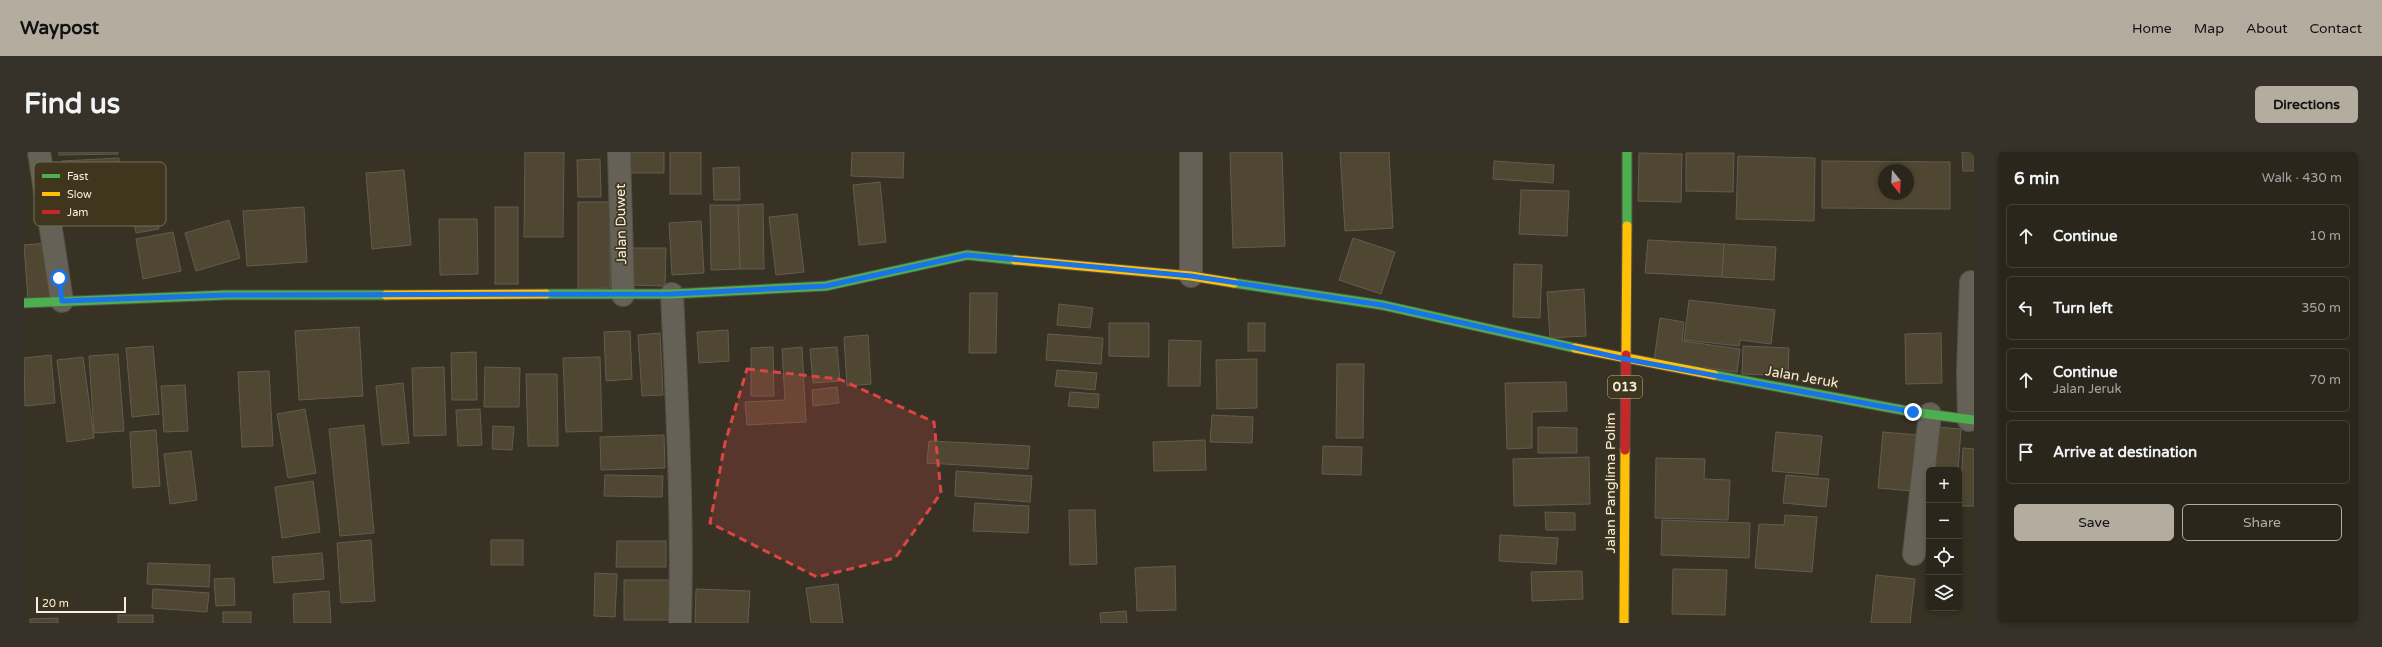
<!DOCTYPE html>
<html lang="en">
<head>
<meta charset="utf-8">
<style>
  body { margin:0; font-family:"Varela Round",sans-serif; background:#363229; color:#f1f3f6 }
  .controls { position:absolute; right:12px; bottom:12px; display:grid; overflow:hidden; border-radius:6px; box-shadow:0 2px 6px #0003 }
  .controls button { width:36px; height:36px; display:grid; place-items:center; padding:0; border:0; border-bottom:1px solid #46433b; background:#2a261c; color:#f1f3f6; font:20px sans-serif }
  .compass { position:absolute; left:1854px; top:12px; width:36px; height:36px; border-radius:50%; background:#2a261c; box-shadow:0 2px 6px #0003; rotate:162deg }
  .scale { position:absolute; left:12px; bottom:10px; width:90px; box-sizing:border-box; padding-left:4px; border:2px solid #f6efe1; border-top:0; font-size:11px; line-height:14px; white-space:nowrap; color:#f6efe1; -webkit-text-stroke:3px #40351d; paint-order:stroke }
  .stop { position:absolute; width:12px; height:12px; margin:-9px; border:3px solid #1a73e8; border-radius:50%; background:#fff }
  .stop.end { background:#1a73e8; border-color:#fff; box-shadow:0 1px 4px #0008 }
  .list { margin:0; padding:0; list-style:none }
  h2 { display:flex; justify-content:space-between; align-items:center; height:52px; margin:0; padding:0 16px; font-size:17px }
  h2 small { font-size:13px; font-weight:400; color:#a5a5a3 }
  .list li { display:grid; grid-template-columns:26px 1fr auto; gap:12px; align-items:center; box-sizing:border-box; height:64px; margin:0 8px 8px; padding:0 8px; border:1px solid #46433b; border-radius:6px }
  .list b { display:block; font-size:15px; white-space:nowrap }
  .list p { margin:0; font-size:13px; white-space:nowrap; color:#a5a5a3 }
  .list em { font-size:13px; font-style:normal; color:#a5a5a3 }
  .actions { display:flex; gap:8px; padding:12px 16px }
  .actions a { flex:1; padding:9px 0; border:1px solid #b4ad9f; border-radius:6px; text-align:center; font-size:14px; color:#b4ad9f }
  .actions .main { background:#b4ad9f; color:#111 }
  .icon { flex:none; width:22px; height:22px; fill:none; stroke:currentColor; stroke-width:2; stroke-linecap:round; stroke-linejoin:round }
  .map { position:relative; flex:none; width:1950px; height:471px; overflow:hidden; border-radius:6px }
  header { display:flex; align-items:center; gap:24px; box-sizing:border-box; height:56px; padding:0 20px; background:#b4ad9f; color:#111 }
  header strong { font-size:19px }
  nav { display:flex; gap:22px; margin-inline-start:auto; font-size:14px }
  .intro { display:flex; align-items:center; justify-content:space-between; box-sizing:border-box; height:96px; padding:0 24px }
  h1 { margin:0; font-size:28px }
  .button { padding:10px 18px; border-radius:6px; background:#b4ad9f; color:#111; font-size:14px; font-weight:700 }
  main { display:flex; gap:24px; padding:0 24px }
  aside { flex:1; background:#2a261c; border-radius:6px; box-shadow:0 2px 6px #0003 }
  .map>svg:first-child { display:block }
  .building { fill:#4f4731; stroke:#625c52; fill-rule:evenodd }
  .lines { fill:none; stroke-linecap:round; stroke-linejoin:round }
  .street-casing { stroke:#555145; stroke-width:24 }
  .fast-casing { stroke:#555145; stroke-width:11 }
  .slow-casing { stroke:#555145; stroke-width:11 }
  .jam-casing { stroke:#555145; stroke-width:11 }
  .street { stroke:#666157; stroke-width:22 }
  .fast { stroke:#4caf50; stroke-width:9 }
  .slow { stroke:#ffc107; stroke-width:9 }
  .jam { stroke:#c62828; stroke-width:9 }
  .route { stroke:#1a73e8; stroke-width:5 }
  .marked { fill:#db4644; fill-opacity:0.2; stroke:#db4644; stroke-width:3; stroke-dasharray:8 5; stroke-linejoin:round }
  .labels { text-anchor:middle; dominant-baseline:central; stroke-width:3.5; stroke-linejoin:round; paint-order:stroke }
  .shield { fill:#40351d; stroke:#bfb7a6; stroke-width:1 }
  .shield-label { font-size:13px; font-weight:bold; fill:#f6efe1 }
  .street-label { font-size:14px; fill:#f6efe1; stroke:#40351d }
  .key { fill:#40351d; stroke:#776d58; stroke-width:1 }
  .key-label { font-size:11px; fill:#f6efe1 }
</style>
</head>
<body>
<header>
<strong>Waypost</strong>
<nav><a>Home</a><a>Map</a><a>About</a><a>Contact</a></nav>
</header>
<div class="intro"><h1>Find us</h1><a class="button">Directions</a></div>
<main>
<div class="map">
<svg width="1950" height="471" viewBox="0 0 1950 471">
  <rect width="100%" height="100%" fill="#383225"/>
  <!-- building -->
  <g class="building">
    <path d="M35,0H94V2L35,3Z"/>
    <path d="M501,0H540L539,85H500Z"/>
    <path d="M606,0H640V21H605Z"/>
    <rect x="646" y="0" width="31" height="42"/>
    <path d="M828,0H880L879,26L827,24Z"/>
    <path d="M1206,0H1258L1261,94L1209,96Z"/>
    <path d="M1316,0H1365L1369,76L1321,79Z"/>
    <path d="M1938,0H1950V19H1939Z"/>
    <path d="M1615,1L1658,2L1657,50L1614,49Z"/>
    <path d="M1662,1H1710L1709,40L1662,39Z"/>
    <path d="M1714,4L1791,6L1790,69L1712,67Z"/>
    <path d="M95,6L97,35L39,38L38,9Z"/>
    <path d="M576,7L577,45H554L553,8Z"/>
    <path d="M1470,9L1530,13L1529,31L1469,27Z"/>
    <path d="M1798,9L1926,10V57L1798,56ZM1860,18H1884V42H1860Z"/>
    <path d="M715,15L716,48H690L689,16Z"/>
    <path d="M380,18L387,93L348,97L342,21Z"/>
    <path d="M856,30L862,90L835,93L829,33Z"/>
    <path d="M1497,38L1545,39L1543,84L1495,82Z"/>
    <path d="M554,50H586V136L554,137Z"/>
    <path d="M739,52L740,117H716L714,53Z"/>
    <path d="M686,53H714L716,117L687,118Z"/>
    <path d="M132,54L135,77L112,81L108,58Z"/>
    <path d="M280,55L283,110L223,114L219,59Z"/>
    <rect x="471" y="55" width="23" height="77"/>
    <path d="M773,62L780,120L752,123L745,65Z"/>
    <path d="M415,67H453L454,122L416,123Z"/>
    <path d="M205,68L216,106L172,119L161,81Z"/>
    <path d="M677,69L680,121L648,123L645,71Z"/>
    <path d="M149,80L157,119L119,127L112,87Z"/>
    <path d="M1329,86L1371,100L1357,142L1315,128Z"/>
    <path d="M1624,88L1700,92L1698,125L1621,121Z"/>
    <path d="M24,91L29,146L4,148L0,93Z"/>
    <path d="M1700,92L1752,95L1750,128L1698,125Z"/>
    <path d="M606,96H642L641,134L605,133Z"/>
    <path d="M1490,112L1518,113L1516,166L1489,165Z"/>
    <path d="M1560,137L1562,184L1526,186L1523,140Z"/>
    <path d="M946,141H973L972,201H945Z"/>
    <path d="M1665,148L1751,158L1747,192L1716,188L1715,194L1660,188Z"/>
    <path d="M1035,152L1069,156L1066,176L1033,173Z"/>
    <path d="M1636,166L1660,170L1658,189L1716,197L1713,220L1630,209Z"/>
    <path d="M1085,171H1125V205L1085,204Z"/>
    <rect x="1224" y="171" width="17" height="28"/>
    <path d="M335,175L339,244L275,248L271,179Z"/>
    <path d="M704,178L705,209L675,211L673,180Z"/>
    <path d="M606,179L608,227L582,229L580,180Z"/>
    <path d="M636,181L639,243L618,244L614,183Z"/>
    <path d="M1917,181L1918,231L1882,232L1881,182Z"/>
    <path d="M1024,182L1079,186L1077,212L1022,208Z"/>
    <path d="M844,183L847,232L823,234L820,185Z"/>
    <path d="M1145,188L1177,189L1176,234H1144Z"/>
    <path d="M129,194L135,262L108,265L102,196Z"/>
    <path d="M1719,194L1765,196L1764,224L1718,222Z"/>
    <path d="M749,195L750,244H727V196Z"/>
    <path d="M778,195L782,270L723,273L721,250L761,248L758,197Z"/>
    <path d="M813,195L816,229L789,231L786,197Z"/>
    <path d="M452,200L453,248H428L427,201Z"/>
    <path d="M94,202L100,279L70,281L65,204Z"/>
    <path d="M27,203L31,251L1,254L0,206Z"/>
    <path d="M59,205L70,286L43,290L33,208Z"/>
    <path d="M576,205L578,279L542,280L539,206Z"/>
    <path d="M1233,207V256L1193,257L1192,208Z"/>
    <path d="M1313,212H1340L1339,286H1312Z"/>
    <path d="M420,215L422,283L390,284L388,216Z"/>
    <path d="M461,215L496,216L495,255H460Z"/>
    <path d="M1033,218L1073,221L1071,238L1031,234Z"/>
    <path d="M245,219L249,294L218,295L214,220Z"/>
    <path d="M502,222H533L534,294H504Z"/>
    <path d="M1542,230L1543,259L1508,260V296L1483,297L1481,231Z"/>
    <path d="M379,231L385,291L358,293L352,234Z"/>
    <path d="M161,233L164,279L140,280L137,234Z"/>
    <path d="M813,235L815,251L789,254L788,238Z"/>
    <path d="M1046,240L1075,242L1074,256L1044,254Z"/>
    <path d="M281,257L292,321L264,326L253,262Z"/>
    <path d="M456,257L458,293L434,294L432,258Z"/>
    <path d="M1188,263L1229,265L1228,291L1186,290Z"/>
    <path d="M340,273L350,381L316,384L305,277Z"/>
    <path d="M469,274L490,275L488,298L468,297Z"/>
    <path d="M1514,275L1553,276V301H1514Z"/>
    <path d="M1912,275L1937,277L1934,318H1909Z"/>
    <path d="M132,278L136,334L109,336L106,280Z"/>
    <path d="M1752,280L1798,284L1794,323L1748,319Z"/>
    <path d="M1859,280L1894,283L1889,339L1854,336Z"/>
    <path d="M640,283L641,316L577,318L576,285Z"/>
    <path d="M1181,288L1182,318L1130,319L1129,290Z"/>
    <path d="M905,289L1006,294L1004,317L903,311Z"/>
    <path d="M1299,294L1338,295L1337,323L1298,322Z"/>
    <path d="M1939,296L1950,297V354H1936Z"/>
    <path d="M167,299L173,348L146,352L140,302Z"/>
    <path d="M1565,305L1566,352L1490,354L1489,307Z"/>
    <path d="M1632,306L1681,307L1680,327L1706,328L1704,368L1631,366Z"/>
    <path d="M932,319L1008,324L1006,350L931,344Z"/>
    <path d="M581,323L639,324L638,345L580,344Z"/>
    <path d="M1762,323L1805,327L1802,355L1759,351Z"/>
    <path d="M289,329L296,380L258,386L251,335Z"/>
    <path d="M951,351L1005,354L1004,381L949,379Z"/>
    <path d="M1045,358H1071L1073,412L1046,413Z"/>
    <path d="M1521,360L1551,361V378H1522Z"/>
    <path d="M1761,363L1793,365L1788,420L1731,416L1735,372L1760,373Z"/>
    <path d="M1638,368L1726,371L1725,406L1637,403Z"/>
    <path d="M1476,383L1534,386L1532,412L1475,409Z"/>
    <path d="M347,388L351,449L317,451L313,391Z"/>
    <rect x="467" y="388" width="32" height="25"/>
    <path d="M593,389H642V415H592Z"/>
    <path d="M298,401L300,427L250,431L248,405Z"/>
    <path d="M124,411L186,413L185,435L123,432Z"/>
    <path d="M1151,414L1152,458L1113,459L1111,416Z"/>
    <path d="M1649,417L1703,418L1701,463L1648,462Z"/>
    <path d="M1558,419L1559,447L1508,449L1507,420Z"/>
    <path d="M571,421L593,422L591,465L570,464Z"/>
    <path d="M1852,423L1891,427L1886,471H1847Z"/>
    <path d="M210,426L211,453L192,454L190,427Z"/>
    <rect x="600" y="428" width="51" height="40"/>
    <path d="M814,432L819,471H787L782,436Z"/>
    <path d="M129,437L185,441L183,460L128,456Z"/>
    <path d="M672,437L726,439L724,471H671Z"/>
    <path d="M305,439L307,471H270L269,442Z"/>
    <path d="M1102,459L1103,471H1077L1076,461Z"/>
    <rect x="199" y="460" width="28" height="11"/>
    <rect x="94" y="463" width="35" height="8"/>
    <path d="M34,466V471H6V467Z"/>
  </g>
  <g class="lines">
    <defs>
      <g id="street">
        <path d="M15,0L38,149"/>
        <path d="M595,0L599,143"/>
        <path d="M1167,0V124"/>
        <path d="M648,142C653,252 659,361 656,471"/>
        <path d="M1945,268L1944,222L1947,130"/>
        <path d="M1890,402L1906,262"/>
      </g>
      <g id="fast">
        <path d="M1603,74V0"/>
        <path d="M1210,131L1358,153L1551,196"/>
        <path d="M522,142H648L802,134L943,103L991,108"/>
        <path d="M0,151L203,143H362"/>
        <path d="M1690,223L1889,260L1950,268"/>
      </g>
      <g id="slow">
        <path d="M991,108L1167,124L1210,131"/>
        <path d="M362,143L522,142"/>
        <path d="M1551,196L1690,223"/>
        <path d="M1602,203L1603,74"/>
        <path d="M1600,471L1601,298"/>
      </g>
      <path id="jam" d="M1601,298L1602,203"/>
    </defs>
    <!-- street casing -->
    <use href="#street" class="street-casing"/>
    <!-- fast casing -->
    <use href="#fast" class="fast-casing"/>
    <!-- slow casing -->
    <use href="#slow" class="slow-casing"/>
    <!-- jam casing -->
    <use href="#jam" class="jam-casing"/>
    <!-- street -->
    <use href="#street" class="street"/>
    <!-- fast -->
    <use href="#fast" class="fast"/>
    <!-- slow -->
    <use href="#slow" class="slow"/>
    <!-- jam -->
    <use href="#jam" class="jam"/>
  </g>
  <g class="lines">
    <!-- route -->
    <path class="route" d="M35,126L38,149L203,143L648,142L802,134L943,103L1167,124L1358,153L1601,207L1889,260"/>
  </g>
  <!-- marked area -->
  <path class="marked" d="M723,217L815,227L910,270L917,341L871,406L793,425L686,371L701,291Z"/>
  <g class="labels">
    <!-- shield labels -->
    <rect class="shield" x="1584" y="224" width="34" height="22" rx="3"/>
    <g class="shield-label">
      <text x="1601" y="235">013</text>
    </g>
    <!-- street labels -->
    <g class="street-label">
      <text transform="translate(597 72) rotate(-91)">Jalan Duwet</text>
      <text transform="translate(1778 225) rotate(10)">Jalan Jeruk</text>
      <text transform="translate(1586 331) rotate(-90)">Jalan Panglima Polim</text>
    </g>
  </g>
  <!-- legend -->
  <rect x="10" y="10" width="132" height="64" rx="6" class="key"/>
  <rect x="18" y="22" width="18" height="4" fill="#4caf50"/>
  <rect x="18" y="40" width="18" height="4" fill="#ffc107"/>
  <rect x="18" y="58" width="18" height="4" fill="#c62828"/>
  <g class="key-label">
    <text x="43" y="28">Fast</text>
    <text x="43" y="46">Slow</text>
    <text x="43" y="64">Jam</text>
  </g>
</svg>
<div class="controls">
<button>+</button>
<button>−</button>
<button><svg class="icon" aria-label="locate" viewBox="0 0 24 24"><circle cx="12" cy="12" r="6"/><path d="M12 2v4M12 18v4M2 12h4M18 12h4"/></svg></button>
<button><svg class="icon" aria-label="layers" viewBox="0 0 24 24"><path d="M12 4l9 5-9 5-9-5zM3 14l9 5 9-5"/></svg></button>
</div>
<svg class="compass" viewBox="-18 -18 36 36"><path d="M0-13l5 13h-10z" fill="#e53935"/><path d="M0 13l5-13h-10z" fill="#a5a5a3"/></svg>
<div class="scale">20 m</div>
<div class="stop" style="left:35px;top:126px"></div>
<div class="stop end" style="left:1889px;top:260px"></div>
</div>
<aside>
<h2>6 min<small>Walk · 430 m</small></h2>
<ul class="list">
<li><svg class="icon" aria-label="ahead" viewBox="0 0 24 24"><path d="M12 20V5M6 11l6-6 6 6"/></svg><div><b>Continue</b></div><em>10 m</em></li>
<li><svg class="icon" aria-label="left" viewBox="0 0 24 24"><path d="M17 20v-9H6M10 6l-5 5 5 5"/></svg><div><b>Turn left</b></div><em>350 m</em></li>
<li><svg class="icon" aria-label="ahead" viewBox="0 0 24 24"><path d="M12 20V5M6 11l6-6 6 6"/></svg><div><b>Continue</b><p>Jalan Jeruk</p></div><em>70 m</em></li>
<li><svg class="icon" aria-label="arrive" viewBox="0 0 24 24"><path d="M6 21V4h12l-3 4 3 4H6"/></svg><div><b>Arrive at destination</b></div></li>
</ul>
<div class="actions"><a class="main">Save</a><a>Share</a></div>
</aside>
</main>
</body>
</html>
